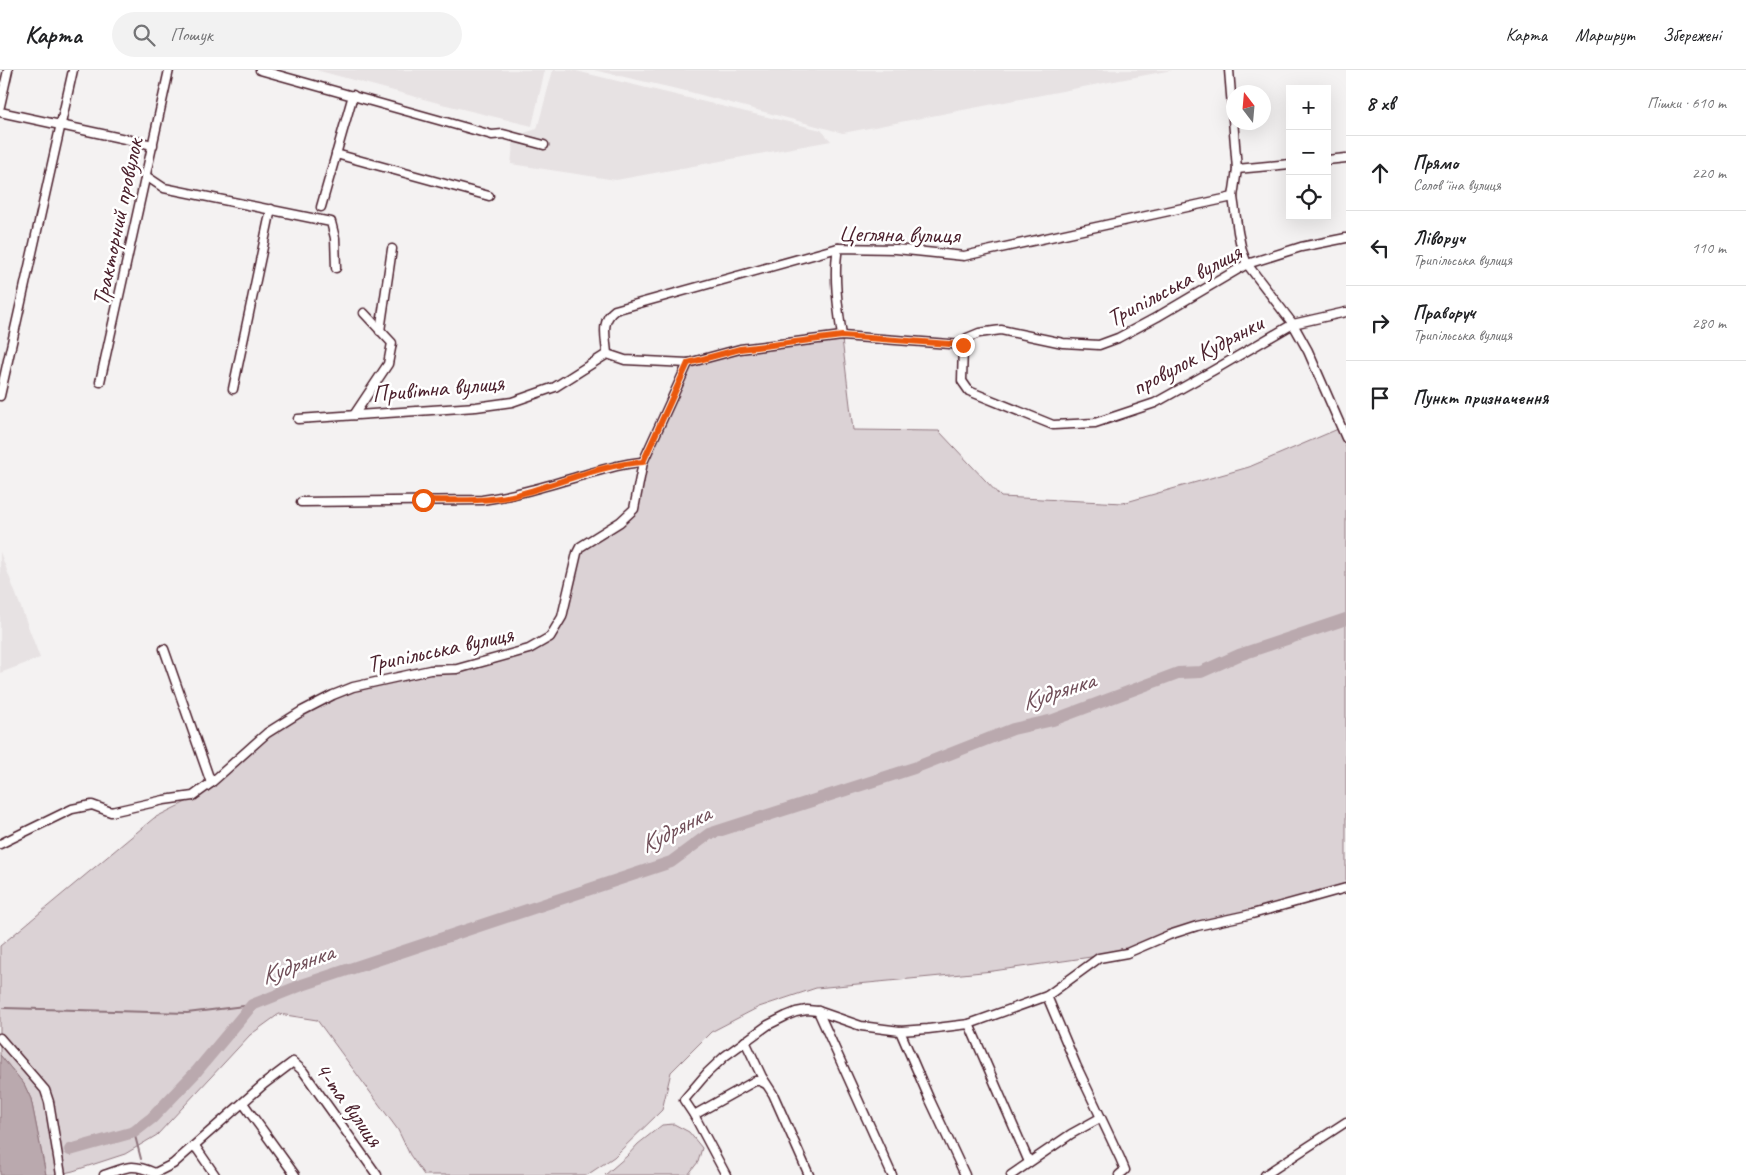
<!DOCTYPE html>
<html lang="uk">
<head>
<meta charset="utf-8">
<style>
  body { margin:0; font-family:Caveat,sans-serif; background:#f2f2f2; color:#202124 }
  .controls { position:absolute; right:15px; top:15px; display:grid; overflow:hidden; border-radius:0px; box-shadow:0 5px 20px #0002 }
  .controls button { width:45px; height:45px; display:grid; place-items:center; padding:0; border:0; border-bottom:1px solid #e0e0e0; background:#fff; color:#202124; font:25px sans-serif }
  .compass { position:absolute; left:1226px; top:15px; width:45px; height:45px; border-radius:50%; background:#fff; box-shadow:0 5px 20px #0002; rotate:344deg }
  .stop { position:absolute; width:15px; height:15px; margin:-11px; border:4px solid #ea580c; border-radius:50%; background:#fff }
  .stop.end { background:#ea580c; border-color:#fff; box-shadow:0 1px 5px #0008 }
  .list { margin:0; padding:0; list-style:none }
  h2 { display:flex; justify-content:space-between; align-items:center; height:65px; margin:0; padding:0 20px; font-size:21px }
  h2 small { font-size:16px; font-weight:400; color:#757577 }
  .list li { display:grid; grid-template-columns:32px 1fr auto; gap:15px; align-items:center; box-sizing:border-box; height:75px; padding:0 20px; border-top:1px solid #e0e0e0 }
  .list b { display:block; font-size:19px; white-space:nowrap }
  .list p { margin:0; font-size:16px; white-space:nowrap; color:#757577 }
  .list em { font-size:16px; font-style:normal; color:#757577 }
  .icon { flex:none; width:28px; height:28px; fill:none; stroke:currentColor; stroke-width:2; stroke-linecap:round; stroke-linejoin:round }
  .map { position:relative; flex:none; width:1346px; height:1105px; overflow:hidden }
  header { display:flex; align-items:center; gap:30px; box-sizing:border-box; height:70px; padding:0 25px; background:#fff; border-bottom:1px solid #e0e0e0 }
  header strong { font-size:24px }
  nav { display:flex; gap:28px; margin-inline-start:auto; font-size:18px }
  .search { width:350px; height:45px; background:#f2f2f2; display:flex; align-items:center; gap:12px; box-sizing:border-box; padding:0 18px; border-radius:28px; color:#757577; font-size:19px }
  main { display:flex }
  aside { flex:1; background:#fff }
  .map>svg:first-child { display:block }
  .built { fill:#e7e2e3 }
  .green { fill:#dbd2d5; stroke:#927880 }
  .water { fill:#baa9ae; stroke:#8d727a }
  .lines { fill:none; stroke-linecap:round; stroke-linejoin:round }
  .stream { stroke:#8d727a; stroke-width:2 }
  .river { stroke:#baa9ae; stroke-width:12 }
  .street-casing { stroke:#4a1f2b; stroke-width:11 }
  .street { stroke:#fff; stroke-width:8 }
  .route { stroke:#ea580c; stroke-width:6 }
  .labels { text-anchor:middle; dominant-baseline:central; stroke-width:5; stroke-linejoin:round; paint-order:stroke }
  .street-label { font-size:24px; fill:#4a1f2b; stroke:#fff }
  .water-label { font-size:25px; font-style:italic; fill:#714f59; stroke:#fff }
</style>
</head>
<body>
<header>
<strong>Карта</strong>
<div class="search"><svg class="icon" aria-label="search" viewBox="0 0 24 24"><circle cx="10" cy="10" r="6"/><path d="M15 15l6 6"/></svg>Пошук</div>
<nav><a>Карта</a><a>Маршрут</a><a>Збережені</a></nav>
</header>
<main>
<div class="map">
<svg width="1346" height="1105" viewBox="0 0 1346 1105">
  <rect width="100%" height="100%" fill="#f4f2f2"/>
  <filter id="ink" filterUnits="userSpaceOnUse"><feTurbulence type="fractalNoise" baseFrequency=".02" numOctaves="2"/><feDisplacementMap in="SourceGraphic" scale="10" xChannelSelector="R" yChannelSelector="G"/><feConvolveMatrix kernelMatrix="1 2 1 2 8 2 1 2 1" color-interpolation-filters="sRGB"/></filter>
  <g filter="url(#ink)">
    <!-- built -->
    <g class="built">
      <path d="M316,0H545L532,56L442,34Z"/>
      <path d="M553,0H572L821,60L831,71L616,110L511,94L514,66L537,59Z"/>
      <path d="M594,0H1172L843,63L690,22Z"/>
      <path d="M0,482L40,588L0,603Z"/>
    </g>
    <!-- green -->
    <g class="green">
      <path d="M842,269L853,360L939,361L1001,427L1123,433L1249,397L1338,359L1346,378V816L1140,877L1098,886L993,901L816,918L759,937L711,962L671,1002L662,1040L614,1087L587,1105H424L410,1085L398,1060L317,950L279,944L250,965L157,1065L125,1084L73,1101L56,1105H46L31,1029L24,1014L0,985V876L154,748L194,728L269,666L303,643L334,627L354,620L431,604L552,569L580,484L583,480L637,441L646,393L690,296L740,282Z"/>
      <path d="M674,1054L689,1062L702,1078L698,1092L688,1105H605L627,1086L638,1074L662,1055Z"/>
    </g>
    <!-- water -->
    <path class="water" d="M0,985L24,1014L31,1029L46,1105H0Z"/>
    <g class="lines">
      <!-- stream -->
      <g class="stream">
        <path d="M4,938L187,943L252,935"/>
        <path d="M134,1062L141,1089"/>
        <path d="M138,1102V1105"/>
      </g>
      <!-- river -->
      <path class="river" d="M70,1080L134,1062L152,1048L196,1002L252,935L302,915L671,792L709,764L914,698L1013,659L1053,650L1178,603L1201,602L1239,585L1346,549"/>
      <defs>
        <g id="street">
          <path d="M260,0L492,65L503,64L544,75"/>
          <path d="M1229,0L1237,99L1233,127L1238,162L1242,181L1247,194L1293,254L1308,281L1346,368"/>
          <path d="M0,36L8,0"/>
          <path d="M0,42L153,75"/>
          <path d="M336,84L489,126"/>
          <path d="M1327,90L1346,88"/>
          <path d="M1237,99L1290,94"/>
          <path d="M146,106L164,118L331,152L335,168L336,198"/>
          <path d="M321,137L353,25"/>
          <path d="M838,178C833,204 838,239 842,266"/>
          <path d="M380,261L392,179"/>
          <path d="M963,275L962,311L969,321L1053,355L1095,353L1155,333L1214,300L1293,254L1346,242"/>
          <path d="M607,284C606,267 600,251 615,240L838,178L896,179L964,186L1233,127"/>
          <path d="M100,312L169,0"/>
          <path d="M233,319L271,139"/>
          <path d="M0,326L73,0"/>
          <path d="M354,345L388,294L392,273L364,243"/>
          <path d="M298,349L476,337L512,332L555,317L607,284L625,290L688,293"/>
          <path d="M301,432L482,430C518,425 552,414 587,404C605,399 623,393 643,392"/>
          <path d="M164,579L211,713"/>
          <path d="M0,774L72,739L92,735L111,742L164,730L193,726L211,713L267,663L302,641L333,625L353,617L430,600L457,599L529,579L550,567L562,547L577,483L580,477L620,452L634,439L643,392L688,293L740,279L842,266L963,275L967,268L979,263L1001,260L1063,273L1099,275L1118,268L1157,247L1247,194L1301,177L1346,168"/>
          <path d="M1047,926L1076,995L1120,1088L1125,1100L1119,1105"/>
          <path d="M818,941L892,1105"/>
          <path d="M969,954L1029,1092"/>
          <path d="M900,961L929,1028L965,1105"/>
          <path d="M0,968L45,1020L49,1032L61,1105"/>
          <path d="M745,971L762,1007L773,1024L809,1105"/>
          <path d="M243,1033L295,1105"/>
          <path d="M694,1045L755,1011H760L766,1014"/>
          <path d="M195,1076L215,1105"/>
          <path d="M104,1105C128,1097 131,1093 155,1103L173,1094L264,1014L293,992L303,1001L377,1105"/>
          <path d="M726,1105L694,1045L684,1030L707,1003L725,986L768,955L786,946L796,942L807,940L818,941L861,956L900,961L928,959L969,954L1047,926L1099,888L1127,883L1169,865L1197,856L1252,844L1346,818"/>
          <path d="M1011,1105L1071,1064L1100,1048"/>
          <path d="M1265,1105L1346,1052"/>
        </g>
      </defs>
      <!-- street casing -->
      <use href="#street" class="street-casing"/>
      <!-- street -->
      <use href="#street" class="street"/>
    </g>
  </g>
  <g class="lines" filter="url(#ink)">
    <!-- route -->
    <path class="route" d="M423,430C453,430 483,432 512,426C554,416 600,394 643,392L688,293L740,279L842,266L963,275"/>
  </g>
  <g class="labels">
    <!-- street labels -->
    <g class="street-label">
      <text transform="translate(117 152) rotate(-78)">Тракторний провулок</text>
      <text transform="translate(899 164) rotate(1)">Цегляна вулиця</text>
      <text transform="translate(1174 215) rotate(-28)">Трипільська вулиця</text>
      <text transform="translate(1197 285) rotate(-28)">провулок Кудрянки</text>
      <text transform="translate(438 318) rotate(-5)">Привітна вулиця</text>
      <text transform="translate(440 579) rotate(-12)">Трипільська вулиця</text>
      <text transform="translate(349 1034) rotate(54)">4-та вулиця</text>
    </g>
    <!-- water labels -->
    <g class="water-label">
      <text transform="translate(1058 621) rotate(-18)">Кудрянка</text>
      <text transform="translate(675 759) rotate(-27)">Кудрянка</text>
      <text transform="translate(297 894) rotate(-20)">Кудрянка</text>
    </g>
  </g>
</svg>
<div class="controls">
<button>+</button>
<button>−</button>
<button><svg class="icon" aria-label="locate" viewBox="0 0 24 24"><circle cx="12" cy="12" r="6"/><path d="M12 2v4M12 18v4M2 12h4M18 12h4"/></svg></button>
</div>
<svg class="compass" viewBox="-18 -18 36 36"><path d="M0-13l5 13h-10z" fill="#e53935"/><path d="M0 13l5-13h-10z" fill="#757577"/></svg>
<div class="stop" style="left:423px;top:430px"></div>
<div class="stop end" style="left:963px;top:275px"></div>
</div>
<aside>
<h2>8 хв<small>Пішки · 610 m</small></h2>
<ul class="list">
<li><svg class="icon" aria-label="ahead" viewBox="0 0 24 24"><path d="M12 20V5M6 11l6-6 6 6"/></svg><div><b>Прямо</b><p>Соловʼїна вулиця</p></div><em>220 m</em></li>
<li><svg class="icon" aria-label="left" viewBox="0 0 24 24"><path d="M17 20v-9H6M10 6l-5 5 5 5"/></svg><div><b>Ліворуч</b><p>Трипільська вулиця</p></div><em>110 m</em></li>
<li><svg class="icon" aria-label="right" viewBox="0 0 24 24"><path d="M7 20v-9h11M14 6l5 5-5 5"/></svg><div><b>Праворуч</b><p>Трипільська вулиця</p></div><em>280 m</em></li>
<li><svg class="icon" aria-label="arrive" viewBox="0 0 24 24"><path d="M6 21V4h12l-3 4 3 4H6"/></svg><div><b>Пункт призначення</b></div></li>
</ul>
</aside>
</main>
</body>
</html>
